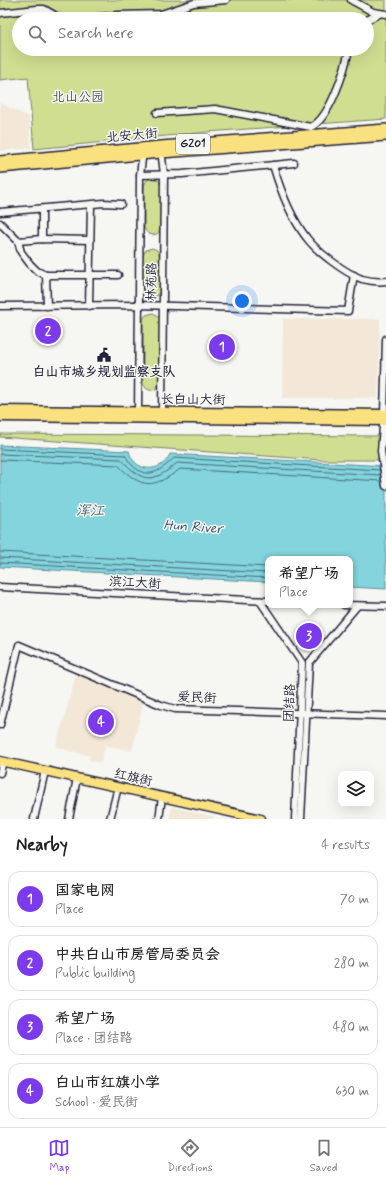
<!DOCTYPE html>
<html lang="en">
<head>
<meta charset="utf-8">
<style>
  body { margin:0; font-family:Mynerve,"LXGW WenKai TC",sans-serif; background:#f2f2f2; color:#222 }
  .controls { position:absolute; right:12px; bottom:12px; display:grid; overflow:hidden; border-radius:8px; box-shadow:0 4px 16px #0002 }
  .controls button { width:36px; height:36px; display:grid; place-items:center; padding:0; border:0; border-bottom:1px solid #e0e0e0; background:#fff; color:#222; font:20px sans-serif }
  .you { position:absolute; left:242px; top:301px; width:14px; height:14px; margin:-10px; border:3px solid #fff; border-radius:50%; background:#1a73e8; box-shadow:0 0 0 6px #1a73e833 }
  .badge { display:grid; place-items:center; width:26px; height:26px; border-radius:50%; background:#7c3aed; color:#fff; font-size:13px; font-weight:700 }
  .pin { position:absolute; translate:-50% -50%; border:2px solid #fff; box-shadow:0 1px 4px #0006 }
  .popup { position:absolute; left:265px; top:556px; width:88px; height:52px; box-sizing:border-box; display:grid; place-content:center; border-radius:8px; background:#fff; filter:drop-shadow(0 1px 3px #0005); font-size:13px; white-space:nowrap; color:#767676 }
  .popup b { font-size:15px; color:#222 }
  .popup::after { content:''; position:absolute; left:50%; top:100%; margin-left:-8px; border:8px solid transparent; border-top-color:#fff }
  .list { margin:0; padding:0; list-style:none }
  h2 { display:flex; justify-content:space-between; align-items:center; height:52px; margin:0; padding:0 16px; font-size:17px }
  h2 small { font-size:13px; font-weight:400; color:#767676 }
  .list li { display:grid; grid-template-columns:26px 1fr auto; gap:12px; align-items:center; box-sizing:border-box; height:56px; margin:0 8px 8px; padding:0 8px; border:1px solid #e0e0e0; border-radius:12px }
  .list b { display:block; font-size:15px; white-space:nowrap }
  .list p { margin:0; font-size:13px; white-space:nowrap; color:#767676 }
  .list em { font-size:13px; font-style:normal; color:#767676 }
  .icon { flex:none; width:22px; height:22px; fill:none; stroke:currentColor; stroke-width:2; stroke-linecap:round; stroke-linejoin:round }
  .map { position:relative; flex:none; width:386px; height:819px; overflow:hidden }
  .search { position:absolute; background:#fff; box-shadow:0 4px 16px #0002; left:12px; right:12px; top:12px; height:44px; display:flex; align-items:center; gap:10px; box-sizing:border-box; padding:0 14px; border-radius:22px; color:#767676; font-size:15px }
  .sheet { height:308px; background:#fff }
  nav { display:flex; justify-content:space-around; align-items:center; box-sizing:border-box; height:56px; border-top:1px solid #e0e0e0; background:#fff; font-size:11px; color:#767676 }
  nav a { display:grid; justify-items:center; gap:2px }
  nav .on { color:#7c3aed }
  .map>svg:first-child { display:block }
  .built { fill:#f3e8d8 }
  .green { fill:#d0de91; stroke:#798066; fill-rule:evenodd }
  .water { fill:#83d4dc; stroke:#5c8d9c }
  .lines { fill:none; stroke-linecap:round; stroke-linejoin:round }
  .shore { stroke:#49697b; stroke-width:1 }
  .minor-casing { stroke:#22223b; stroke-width:9 }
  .major-casing { stroke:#22223b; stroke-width:11 }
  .highway-casing { stroke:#22223b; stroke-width:12 }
  .minor { stroke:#f6f6f2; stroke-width:6 }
  .major { stroke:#fae180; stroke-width:8 }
  .highway { stroke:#fae180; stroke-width:9 }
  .labels { text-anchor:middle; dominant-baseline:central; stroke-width:3; stroke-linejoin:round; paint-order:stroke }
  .shield { fill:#f6f6f2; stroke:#626272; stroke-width:1 }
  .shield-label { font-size:12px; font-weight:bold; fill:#22223b }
  .park-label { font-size:13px; fill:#4e5150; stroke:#f6f6f2 }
  .street-label { font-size:13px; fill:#22223b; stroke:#f6f6f2 }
  .poi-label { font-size:13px; font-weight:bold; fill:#22223b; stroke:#f6f6f2 }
  .water-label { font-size:14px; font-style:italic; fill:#3f576b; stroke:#f6f6f2 }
</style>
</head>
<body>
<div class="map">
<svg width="386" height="819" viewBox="0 0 386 819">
  <rect width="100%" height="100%" fill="#f6f6f2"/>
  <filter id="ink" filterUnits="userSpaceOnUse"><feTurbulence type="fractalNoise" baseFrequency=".025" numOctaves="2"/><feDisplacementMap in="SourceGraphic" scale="8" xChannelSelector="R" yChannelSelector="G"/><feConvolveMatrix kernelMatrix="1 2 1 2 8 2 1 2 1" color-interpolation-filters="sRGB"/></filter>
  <g filter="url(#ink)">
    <!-- built -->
    <g class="built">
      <path d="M0,103L29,117L31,148L0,151Z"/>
      <path d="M283,319H380L378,398H282Z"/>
      <path d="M77,671L144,699L132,751L105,745L101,763L89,760L90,756L56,747Z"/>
      <path d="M172,807L214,817V819H169Z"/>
    </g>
    <!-- green -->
    <g class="green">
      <path d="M0,0H386V119L207,132L34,149L28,77L0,80ZM19,19H367V49H19Z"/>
      <path d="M153,178L158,180L161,185V228L157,234C151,236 146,234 144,227V185L147,180Z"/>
      <path d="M152,248L157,250L160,255V291L156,297C138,304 143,266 143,255L146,250Z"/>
      <path d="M153,313L157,315L160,320L159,383L156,389C149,392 145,389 143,383V319L146,315Z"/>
      <path d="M0,434L386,436V460H322L0,437Z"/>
    </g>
    <!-- water -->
    <path class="water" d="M0,445L129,451C134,473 162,474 170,454L386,466V589L350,587V559H268V582L0,567Z"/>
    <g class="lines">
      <!-- shore -->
      <g class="shore">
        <path d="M0,449L125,455C127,458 129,462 132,465C149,482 162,469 174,458L380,470"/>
        <path d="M0,454L121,459C143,483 152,484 177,463L380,475"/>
        <path d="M0,460L118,465C142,489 153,489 180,469L381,481"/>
        <path d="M0,552L268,567"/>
        <path d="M0,558L268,573"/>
        <path d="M0,563L268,578"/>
      </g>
      <defs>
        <g id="minor">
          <path d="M351,0L373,12L386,14"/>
          <path d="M0,13L37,9H44L61,19"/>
          <path d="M82,19L118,15L161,14L194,3L226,0"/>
          <path d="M367,20L379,14"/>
          <path d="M157,113L215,109L311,127C330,118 345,70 349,49"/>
          <path d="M161,150L164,174L162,414"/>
          <path d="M273,165C280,189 290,216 306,237C316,251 345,273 362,279C370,281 378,282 386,281"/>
          <path d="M140,175L182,174L294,163"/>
          <path d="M42,209V239"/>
          <path d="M0,212L104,203L121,204"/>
          <path d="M0,223L18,241L21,252L30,264L37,271L46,275H118"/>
          <path d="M18,241L42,239L90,240"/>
          <path d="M46,275L47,306"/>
          <path d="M0,306L139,305L348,311L354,275"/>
          <path d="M89,306L91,205"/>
          <path d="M386,339L384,414L381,451L386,486"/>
          <path d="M138,416L140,175L143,151"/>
          <path d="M0,587L268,601"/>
          <path d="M260,601L302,663L295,819"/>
          <path d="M344,605L386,606"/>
          <path d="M0,725L19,645L161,705L175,709L386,716"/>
          <path d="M0,773L3,761"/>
          <path d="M34,819L45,771"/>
          <path d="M69,819L77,778"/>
          <path d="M110,819L118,787"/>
          <path d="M159,819L162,797"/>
          <path d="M301,819L309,663L357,606"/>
        </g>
        <g id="major">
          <path d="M0,410L386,414"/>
          <path d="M0,417L386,421"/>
          <path d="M0,761L261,819"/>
        </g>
        <g id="highway">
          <path d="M0,161L161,146L386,129"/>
          <path d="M0,168L161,153L386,136"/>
        </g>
      </defs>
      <!-- minor casing -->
      <use href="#minor" class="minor-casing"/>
      <!-- major casing -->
      <use href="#major" class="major-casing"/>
      <!-- highway casing -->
      <use href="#highway" class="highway-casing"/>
      <!-- minor -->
      <use href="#minor" class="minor"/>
      <!-- major -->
      <use href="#major" class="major"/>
      <!-- highway -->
      <use href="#highway" class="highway"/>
    </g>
  </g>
  <!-- icons -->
  <defs>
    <symbol id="civic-bare" viewBox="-9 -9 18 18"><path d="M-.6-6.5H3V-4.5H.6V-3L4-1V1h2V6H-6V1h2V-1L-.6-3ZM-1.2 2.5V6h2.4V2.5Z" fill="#22223b" stroke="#f6f6f2" stroke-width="2.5" paint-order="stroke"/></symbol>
  </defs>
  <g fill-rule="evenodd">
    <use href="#civic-bare" x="94" y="345" width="20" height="20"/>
  </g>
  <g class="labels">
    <!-- shield labels -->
    <rect class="shield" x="176" y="134" width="34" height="20" rx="3"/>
    <g class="shield-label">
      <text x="193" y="144">G201</text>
    </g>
    <!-- park labels -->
    <g class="park-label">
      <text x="78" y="97">北山公园</text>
    </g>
    <!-- street labels -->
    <g class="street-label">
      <text transform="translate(132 136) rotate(-5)">北安大街</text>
      <text transform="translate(152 282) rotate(-89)">林苑路</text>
      <text transform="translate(193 400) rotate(1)">长白山大街</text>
      <text transform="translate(135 583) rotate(3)">滨江大街</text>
      <text transform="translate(197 698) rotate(3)">爱民街</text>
      <text transform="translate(290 703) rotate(-88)">团结路</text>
      <text transform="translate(133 778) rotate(13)">红旗街</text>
    </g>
    <!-- poi labels -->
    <g class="poi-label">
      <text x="104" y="372">白山市城乡规划监察支队</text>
    </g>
    <!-- water labels -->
    <g class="water-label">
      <text x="90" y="511">浑江</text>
      <text transform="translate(193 527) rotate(4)">Hun River</text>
    </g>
  </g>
</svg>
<div class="controls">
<button><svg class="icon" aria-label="layers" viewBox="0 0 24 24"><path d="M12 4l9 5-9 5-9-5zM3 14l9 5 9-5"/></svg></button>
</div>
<div class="you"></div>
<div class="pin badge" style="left:222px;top:347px">1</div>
<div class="pin badge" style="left:48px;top:331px">2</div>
<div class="pin badge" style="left:309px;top:636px">3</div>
<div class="popup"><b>希望广场</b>Place</div>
<div class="pin badge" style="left:101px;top:722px">4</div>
<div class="search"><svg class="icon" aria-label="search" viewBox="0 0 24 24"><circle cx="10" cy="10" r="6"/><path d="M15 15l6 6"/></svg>Search here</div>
</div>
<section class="sheet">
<h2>Nearby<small>4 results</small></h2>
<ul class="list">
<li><span class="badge">1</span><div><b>国家电网</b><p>Place</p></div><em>70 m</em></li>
<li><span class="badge">2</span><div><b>中共白山市房管局委员会</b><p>Public building</p></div><em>280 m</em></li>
<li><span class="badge">3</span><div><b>希望广场</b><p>Place · 团结路</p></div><em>480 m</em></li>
<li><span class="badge">4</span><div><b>白山市红旗小学</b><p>School · 爱民街</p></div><em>630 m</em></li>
</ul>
</section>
<nav>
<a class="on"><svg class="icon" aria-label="map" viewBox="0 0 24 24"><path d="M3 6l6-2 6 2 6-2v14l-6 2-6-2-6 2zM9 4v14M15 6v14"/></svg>Map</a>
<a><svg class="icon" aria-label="directions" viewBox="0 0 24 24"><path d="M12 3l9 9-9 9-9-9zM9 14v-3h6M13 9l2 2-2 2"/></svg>Directions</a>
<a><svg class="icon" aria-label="saved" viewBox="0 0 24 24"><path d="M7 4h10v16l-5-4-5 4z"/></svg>Saved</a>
</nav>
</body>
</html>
